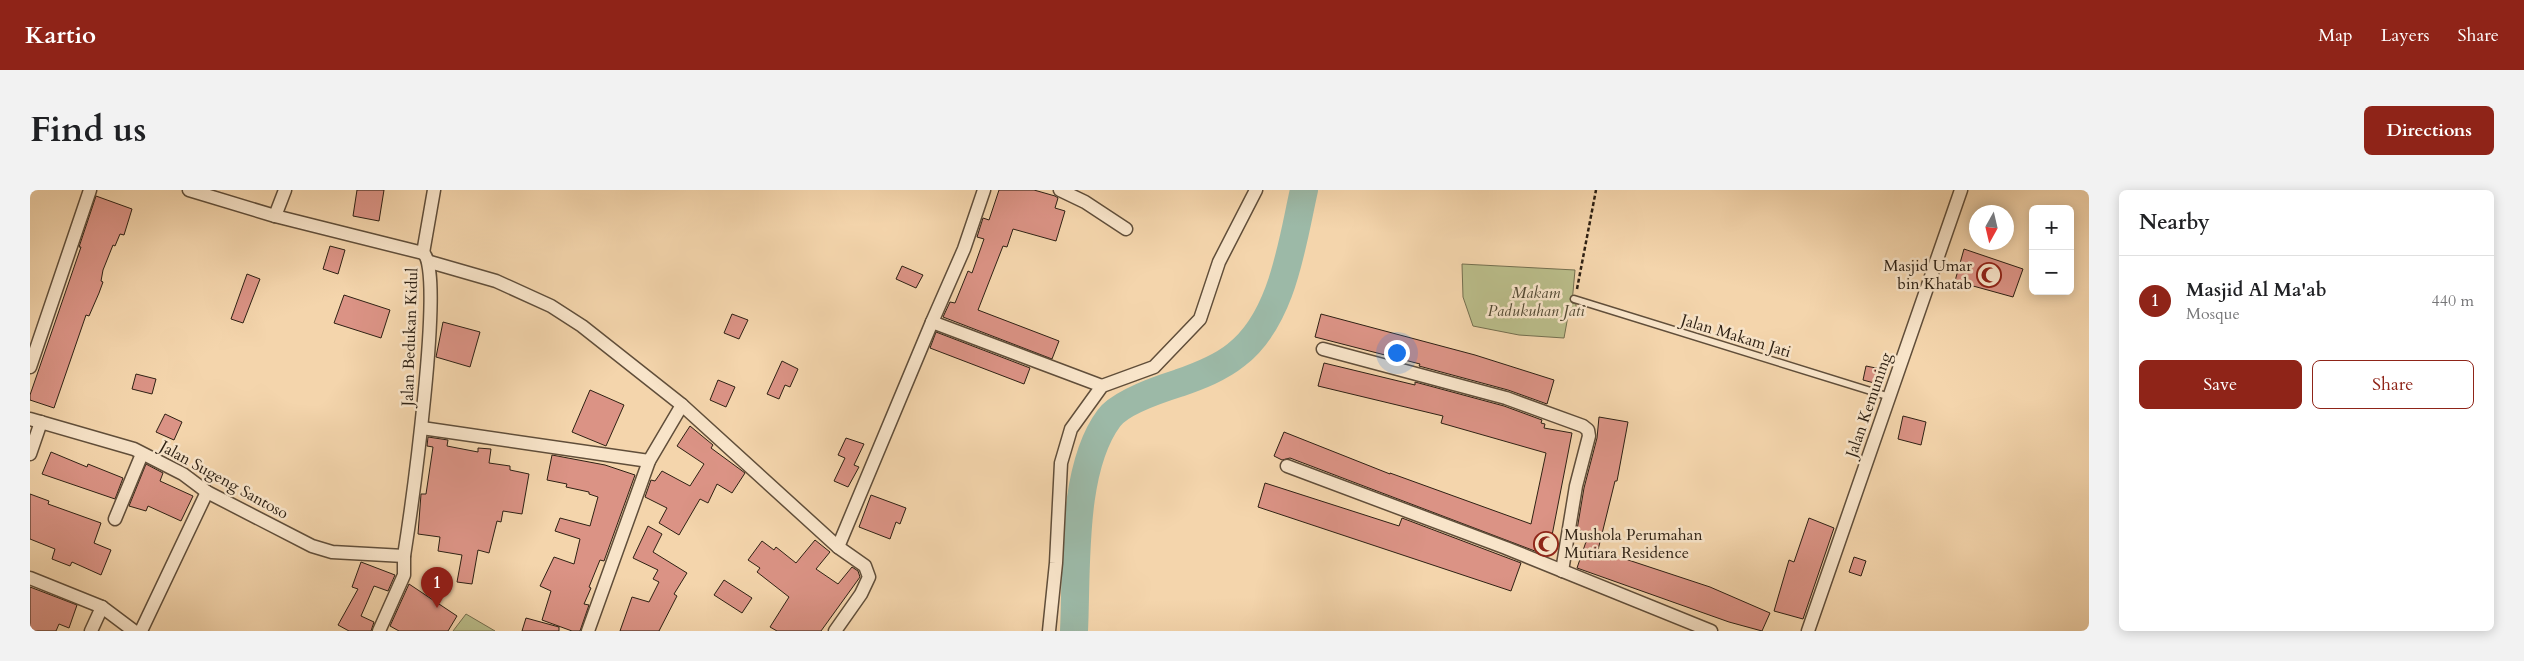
<!DOCTYPE html>
<html lang="en">
<head>
<meta charset="utf-8">
<style>
  body { margin:0; font-family:Cardo,serif; background:#f2f2f2; color:#202124 }
  .controls { position:absolute; right:15px; top:15px; display:grid; overflow:hidden; border-radius:8px; box-shadow:0 2px 12px #0003 }
  .controls button { width:45px; height:45px; display:grid; place-items:center; padding:0; border:0; border-bottom:1px solid #e0e0e0; background:#fff; color:#202124; font:25px sans-serif }
  .compass { position:absolute; left:1939px; top:15px; width:45px; height:45px; border-radius:50%; background:#fff; box-shadow:0 2px 12px #0003; rotate:188deg }
  .you { position:absolute; left:1366px; top:162px; width:18px; height:18px; margin:-12px; border:4px solid #fff; border-radius:50%; background:#1a73e8; box-shadow:0 0 0 8px #1a73e833 }
  .badge { display:grid; place-items:center; width:32px; height:32px; border-radius:50%; background:#8f2418; color:#fff; font-size:16px; font-weight:700 }
  .pin { position:absolute; translate:-50% -41px; filter:drop-shadow(0 1px 2px #0008) }
  .pin::after { content:''; position:absolute; top:26px; width:18px; height:15px; background:inherit; clip-path:polygon(0 0,100% 0,50% 100%) }
  .list { margin:0; padding:0; list-style:none }
  h2 { display:flex; justify-content:space-between; align-items:center; height:65px; margin:0; padding:0 20px; font-size:21px }
  h2 small { font-size:16px; font-weight:400; color:#757577 }
  .list li { display:grid; grid-template-columns:32px 1fr auto; gap:15px; align-items:center; box-sizing:border-box; height:90px; padding:0 20px; border-top:1px solid #e0e0e0 }
  .list b { display:block; font-size:19px; white-space:nowrap }
  .list p { margin:0; font-size:16px; white-space:nowrap; color:#757577 }
  .list em { font-size:16px; font-style:normal; color:#757577 }
  .actions { display:flex; gap:10px; padding:15px 20px }
  .actions a { flex:1; padding:11px 0; border:1px solid #8f2418; border-radius:8px; text-align:center; font-size:18px; color:#8f2418 }
  .actions .main { background:#8f2418; color:#fff }
  .map { position:relative; flex:none; width:2059px; height:441px; overflow:hidden; border-radius:8px }
  header { display:flex; align-items:center; gap:30px; box-sizing:border-box; height:70px; padding:0 25px; background:#8f2418; color:#fff }
  header strong { font-size:24px }
  nav { display:flex; gap:28px; margin-inline-start:auto; font-size:18px }
  .intro { display:flex; align-items:center; justify-content:space-between; box-sizing:border-box; height:120px; padding:0 30px }
  h1 { margin:0; font-size:35px }
  .button { padding:12px 22px; border-radius:8px; background:#8f2418; color:#fff; font-size:18px; font-weight:700 }
  main { display:flex; gap:30px; padding:0 30px }
  aside { flex:1; background:#fff; border-radius:8px; box-shadow:0 2px 12px #0003 }
  .map>svg:first-child { display:block }
  .green { fill:#babd8a; stroke:#746f4f }
  .lines { fill:none; stroke-linecap:round; stroke-linejoin:round }
  .river { stroke:#9cb9a7; stroke-width:28 }
  .building { fill:#db9385; stroke:#2e2114 }
  .service-casing { stroke:#604e3a; stroke-width:9 }
  .minor-casing { stroke:#604e3a; stroke-width:15 }
  .path { stroke:#2e2114; stroke-width:2.5; stroke-dasharray:4 2.5; stroke-linecap:butt }
  .service { stroke:#f8e4c9; stroke-width:6 }
  .minor { stroke:#f8e4c9; stroke-width:12 }
  .labels { text-anchor:middle; dominant-baseline:central; stroke-width:5; stroke-linejoin:round; paint-order:stroke }
  .poi-label { font-size:16px; fill:#2e2114; stroke:#f8e4c9; text-anchor:end }
  .park-label { font-size:16px; font-style:italic; fill:#514832; stroke:#f8e4c9 }
  .street-label { font-size:16px; fill:#2e2114; stroke:#f8e4c9 }
</style>
</head>
<body>
<header>
<strong>Kartio</strong>
<nav><a>Map</a><a>Layers</a><a>Share</a></nav>
</header>
<div class="intro"><h1>Find us</h1><a class="button">Directions</a></div>
<main>
<div class="map">
<svg width="2059" height="441" viewBox="0 0 2059 441">
  <rect width="100%" height="100%" fill="#f4d5ac"/>
  <filter id="stains"><feTurbulence type="fractalNoise" baseFrequency=".004" numOctaves="4"/><feColorMatrix values="0 0 0 0 .2 0 0 0 0 .09 0 0 0 0 .02 0 0 0 .5 -.17"/></filter>
  <radialGradient id="worn" r=".72"><stop offset=".6" stop-color="#630" stop-opacity="0"/><stop offset="1" stop-color="#630" stop-opacity=".3"/></radialGradient>
  <!-- green -->
  <g class="green">
    <path d="M1432,74L1545,80L1542,113L1546,114V126H1538L1534,148L1489,145L1443,136L1433,107Z"/>
    <path d="M436,424L465,441H423Z"/>
  </g>
  <g class="lines">
    <!-- river -->
    <path class="river" d="M1044,441C1047,378 1041,279 1079,228C1091,212 1130,199 1149,193C1169,186 1190,178 1206,165C1253,129 1262,53 1274,0"/>
  </g>
  <!-- building -->
  <g class="building">
    <path d="M327,0H354L349,31L323,26Z"/>
    <path d="M969,0H1004L1025,6L1028,8L1025,18L1035,21L1026,51L983,39L977,57L973,56L948,120L1029,151L1022,169L913,127L920,112L925,113L938,81L942,83L954,49L947,47L953,28L959,30Z"/>
    <path d="M66,6L102,19L94,45L90,44L85,56L83,55L73,80L71,91L73,92L69,103L59,126L56,125L24,218L0,210V205L51,57H49Z"/>
    <path d="M300,56L315,60L308,84L293,79Z"/>
    <path d="M1934,59L1993,79L1983,107L1925,91Z"/>
    <path d="M872,76L893,85L886,98L866,89Z"/>
    <path d="M217,84L230,89L213,133L201,129Z"/>
    <path d="M314,105L360,120L351,148L304,133Z"/>
    <path d="M702,124L718,130L709,149L694,143Z"/>
    <path d="M1291,124L1445,165L1524,190L1517,214L1478,200L1389,176L1390,174L1285,147Z"/>
    <path d="M413,132L450,142L440,177L406,167Z"/>
    <path d="M906,142L1000,178L994,194L900,158Z"/>
    <path d="M752,171L768,179L760,197L755,195L749,209L737,204Z"/>
    <path d="M1294,173L1385,195V192L1474,216L1512,230L1511,233L1515,234L1514,238L1542,243L1518,366L1260,268L1252,270L1244,266L1254,242L1360,284V283L1501,334L1516,263L1411,233L1413,226L1288,196Z"/>
    <path d="M1836,176L1851,179L1848,194L1833,190Z"/>
    <path d="M106,184L126,189L122,204L102,199Z"/>
    <path d="M688,190L705,197L696,217L680,210Z"/>
    <path d="M560,200L594,215L576,256L542,242Z"/>
    <path d="M135,224L152,232L144,250L126,242Z"/>
    <path d="M1873,226L1896,232L1891,255L1868,249Z"/>
    <path d="M1569,227L1598,232L1587,291H1585L1568,360L1680,397L1740,423L1732,441L1699,432L1547,378L1559,343L1547,340L1554,298L1567,248Z"/>
    <path d="M660,236L683,255L681,258L715,283L702,303L687,294L678,313L670,309L649,345L629,333L637,318L615,307L621,290L625,291L632,281L660,296L674,274L647,256Z"/>
    <path d="M398,247L418,250L417,256L448,262V258L461,259L459,273L480,276V280L499,284L492,324L473,321L471,332L467,331L459,363L448,360L442,394L427,392L432,365L408,361L410,347L388,344L391,304H396L403,257L397,256Z"/>
    <path d="M816,248L834,254L824,275L829,277L818,297L804,291L815,268L808,265Z"/>
    <path d="M21,262L57,277L58,274L93,288L85,309L12,284Z"/>
    <path d="M522,265L575,275L605,285L574,371L570,370L559,397L561,398L554,414L559,415L550,441H542L512,430L521,401L510,396L524,367L544,374L550,349L525,341L530,328L560,336L568,307L559,304V302L536,297L537,294L517,290Z"/>
    <path d="M116,274L133,283L130,291L163,306L151,331L118,316L116,321L99,316Z"/>
    <path d="M1235,293L1369,336L1372,328L1491,373L1481,401L1228,317Z"/>
    <path d="M0,304L19,311L18,314L71,333L64,353L81,360L71,385L42,372L40,376L22,369L25,359L0,349Z"/>
    <path d="M841,305L876,318L870,334L866,332L860,349L829,337Z"/>
    <path d="M1779,328L1804,338L1773,429L1744,421L1759,370L1764,372Z"/>
    <path d="M618,336L632,344L623,362L657,383L644,404L647,406L629,441H590L602,407L619,412L629,392L623,389L628,380L603,368Z"/>
    <path d="M785,350L800,362L786,379L808,394L822,377L828,381L830,387L791,441H747L740,437L759,407L727,382L730,378L718,370L732,351L744,360L746,357L766,373Z"/>
    <path d="M1824,367L1836,371L1831,386L1819,382Z"/>
    <path d="M331,372L365,385L358,401L344,396L331,426L344,432L341,441H319L308,435L328,399L322,397Z"/>
    <path d="M694,390L722,408L712,423L684,405Z"/>
    <path d="M379,394L427,426L418,441H369L360,436Z"/>
    <path d="M0,397L47,415L39,438L29,434L26,441H0Z"/>
    <path d="M496,428L529,437V441H492Z"/>
  </g>
  <g class="lines">
    <defs>
      <path id="service" d="M1544,109L1860,207"/>
      <g id="minor">
        <path d="M159,0L245,26L393,63C416,78 380,328 374,366V385L349,441"/>
        <path d="M954,0L934,59L902,132L1072,196"/>
        <path d="M1030,0L1055,12L1096,39"/>
        <path d="M245,26L255,0"/>
        <path d="M393,63L404,0"/>
        <path d="M400,72L466,91L521,116L552,136L652,215L808,357L835,376L839,387L831,404L805,441"/>
        <path d="M1293,159L1476,208L1553,236L1558,240L1559,246L1546,296L1532,381"/>
        <path d="M0,177L60,0"/>
        <path d="M0,229L104,259L153,284L177,302L282,356L302,362L374,366"/>
        <path d="M392,238L619,271"/>
        <path d="M0,264L11,232"/>
        <path d="M1257,276L1476,358L1681,441"/>
        <path d="M85,329L112,264"/>
        <path d="M808,357L902,132"/>
        <path d="M0,388L72,417"/>
        <path d="M61,441L72,417L104,441"/>
        <path d="M111,441L177,302"/>
        <path d="M558,441L619,271L652,215"/>
        <path d="M1019,441L1026,373L1031,273L1041,239L1072,196L1124,177L1170,129L1189,72L1226,0"/>
        <path d="M1778,441L1931,0"/>
      </g>
    </defs>
    <!-- service casing -->
    <use href="#service" class="service-casing"/>
    <!-- minor casing -->
    <use href="#minor" class="minor-casing"/>
    <!-- path -->
    <path class="path" d="M1547,99L1566,0"/>
    <!-- service -->
    <use href="#service" class="service"/>
    <!-- minor -->
    <use href="#minor" class="minor"/>
  </g>
  <!-- icons -->
  <defs>
    <symbol id="mosque-ring" viewBox="-11 -11 22 22"><circle r="9.5" fill="#f8e4c9" stroke="#8f2418" stroke-width="1.5"/><path d="M3.5-4.9A6 6 0 1 0 3.5 4.9A5 5 0 1 1 3.5-4.9Z" fill="#8f2418"/></symbol>
  </defs>
  <g fill-rule="evenodd">
    <use href="#mosque-ring" x="1945" y="71" width="28" height="28"/>
    <use href="#mosque-ring" x="1502" y="340" width="28" height="28"/>
  </g>
  <g class="labels">
    <!-- poi labels -->
    <g class="poi-label">
      <text x="1942" y="76">Masjid Umar<tspan x="1942" dy="18">bin Khatab</tspan></text>
      <text x="1534" y="345" text-anchor="start">Mushola Perumahan<tspan x="1534" dy="18">Mutiara Residence</tspan></text>
    </g>
    <!-- park labels -->
    <g class="park-label">
      <text x="1506" y="103">Makam<tspan x="1506" dy="18">Padukuhan Jati</tspan></text>
    </g>
    <!-- street labels -->
    <g class="street-label">
      <text transform="translate(1706 146) rotate(17)">Jalan Makam Jati</text>
      <text transform="translate(380 147) rotate(-88)">Jalan Bedukan Kidul</text>
      <text transform="translate(1839 215) rotate(-71)">Jalan Kemuning</text>
      <text transform="translate(194 290) rotate(29)">Jalan Sugeng Santoso</text>
    </g>
  </g>
  <rect width="100%" height="100%" filter="url(#stains)"/>
  <rect width="100%" height="100%" fill="url(#worn)"/>
</svg>
<div class="controls">
<button>+</button>
<button>−</button>
</div>
<svg class="compass" viewBox="-18 -18 36 36"><path d="M0-13l5 13h-10z" fill="#e53935"/><path d="M0 13l5-13h-10z" fill="#757577"/></svg>
<div class="you"></div>
<div class="pin badge" style="left:407px;top:418px">1</div>
</div>
<aside>
<h2>Nearby<small></small></h2>
<ul class="list">
<li><span class="badge">1</span><div><b>Masjid Al Ma'ab</b><p>Mosque</p></div><em>440 m</em></li>
</ul>
<div class="actions"><a class="main">Save</a><a>Share</a></div>
</aside>
</main>
</body>
</html>
